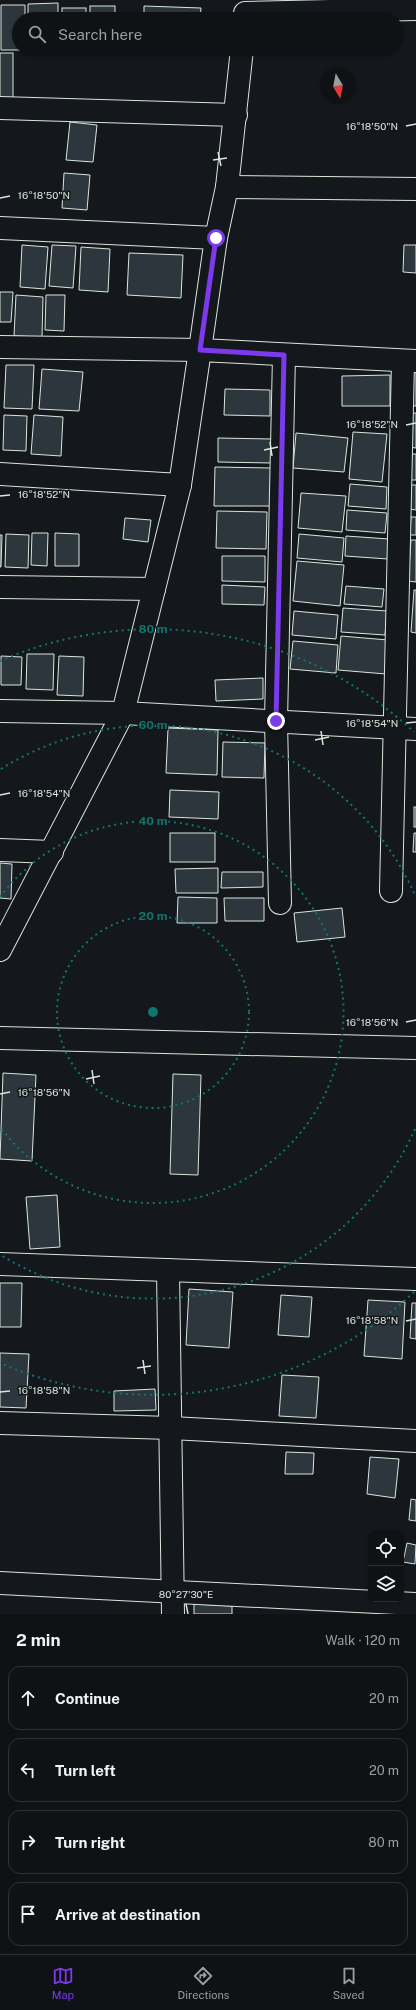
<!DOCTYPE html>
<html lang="en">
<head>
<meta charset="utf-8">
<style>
  body { margin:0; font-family:"Public Sans",sans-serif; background:#1d2022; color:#f1f3f6 }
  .controls { position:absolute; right:12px; bottom:12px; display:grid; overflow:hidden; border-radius:8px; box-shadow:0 1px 3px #0004 }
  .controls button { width:36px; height:36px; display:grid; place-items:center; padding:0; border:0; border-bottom:1px solid #2f3234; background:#0f1215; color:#f1f3f6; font:20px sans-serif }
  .compass { position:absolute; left:320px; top:68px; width:36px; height:36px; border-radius:50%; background:#0f1215; box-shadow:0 1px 3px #0004; rotate:170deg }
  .stop { position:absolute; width:12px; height:12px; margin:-9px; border:3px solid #7c3aed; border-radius:50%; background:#fff }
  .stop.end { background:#7c3aed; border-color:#fff; box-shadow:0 1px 4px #0008 }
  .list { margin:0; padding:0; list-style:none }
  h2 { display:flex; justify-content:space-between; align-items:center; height:52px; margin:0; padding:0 16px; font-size:17px }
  h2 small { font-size:13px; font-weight:400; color:#9b9ea0 }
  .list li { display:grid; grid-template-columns:26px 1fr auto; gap:12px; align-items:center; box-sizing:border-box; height:64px; margin:0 8px 8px; padding:0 8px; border:1px solid #2f3234; border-radius:12px }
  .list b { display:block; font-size:15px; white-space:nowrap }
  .list em { font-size:13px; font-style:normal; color:#9b9ea0 }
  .icon { flex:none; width:22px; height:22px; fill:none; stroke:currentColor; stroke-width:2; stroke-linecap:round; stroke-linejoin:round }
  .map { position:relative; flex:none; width:416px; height:1614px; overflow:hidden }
  .search { position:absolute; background:#0f1215; box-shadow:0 1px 3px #0004; left:12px; right:12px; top:12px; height:44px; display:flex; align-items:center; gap:10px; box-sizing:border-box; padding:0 14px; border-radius:22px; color:#9b9ea0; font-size:15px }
  .sheet { height:340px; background:#0f1215 }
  nav { display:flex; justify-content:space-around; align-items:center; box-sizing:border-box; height:56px; border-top:1px solid #2f3234; background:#0f1215; font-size:11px; color:#9b9ea0 }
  nav a { display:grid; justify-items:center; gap:2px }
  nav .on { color:#7c3aed }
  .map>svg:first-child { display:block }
  .building { fill:#2c363c; stroke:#d8e6dc }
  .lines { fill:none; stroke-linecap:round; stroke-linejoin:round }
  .minor-casing { stroke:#d8e6dc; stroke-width:24 }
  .minor { stroke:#14181c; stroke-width:22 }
  .route { stroke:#7c3aed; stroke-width:5 }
  .ticks { fill:none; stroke:#d8e6dc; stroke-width:1.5 }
  .ring { fill:none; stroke:#0f766e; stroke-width:2; stroke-dasharray:2 4 }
  .ticks-label { font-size:10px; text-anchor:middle; fill:#d8e6dc; stroke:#14181c; stroke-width:3; stroke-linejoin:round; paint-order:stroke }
  .centre { fill:#0f766e; stroke:#14181c; stroke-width:2 }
  .ring-label { font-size:12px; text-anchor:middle; font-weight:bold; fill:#0f766e; stroke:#14181c; stroke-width:3; stroke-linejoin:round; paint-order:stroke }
</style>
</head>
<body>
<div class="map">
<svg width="416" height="1614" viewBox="0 0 416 1614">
  <rect width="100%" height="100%" fill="#14181c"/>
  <!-- building -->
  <g class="building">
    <path d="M58,3V19H28V4Z"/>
    <path d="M1,5H25V19H19V49L26,50H1Z"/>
    <rect x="90" y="6" width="25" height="13"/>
    <path d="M144,6L201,8L200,19H144Z"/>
    <rect x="62" y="8" width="24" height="11"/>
    <rect x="29" y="49" width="30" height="2"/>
    <path d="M142,49H199L198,53L142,51Z"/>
    <rect x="0" y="53" width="13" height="46"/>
    <path d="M70,122L97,125L93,162L66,160Z"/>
    <path d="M64,173L90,175L87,210L62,208Z"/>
    <path d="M22,245L48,247L45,289L20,287Z"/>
    <path d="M52,245L76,246L73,288L49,286Z"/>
    <path d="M404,245H416V273L403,272Z"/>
    <path d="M81,247L110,249L108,292L79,290Z"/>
    <path d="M129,253L183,255L181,298L127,295Z"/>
    <path d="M0,292H13L11,322H0Z"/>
    <path d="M16,295L43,297L42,337L14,336Z"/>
    <path d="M46,295H65L64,331L45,330Z"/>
    <path d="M6,365H34L32,409L4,408Z"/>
    <path d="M42,369L83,372L79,411L39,409Z"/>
    <path d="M413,369H416V406H409Z"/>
    <path d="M390,375V406H342V376Z"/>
    <path d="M225,389L270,390V416L224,415Z"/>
    <path d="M412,413H416V448L409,447Z"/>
    <path d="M4,415L27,416L26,451L3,450Z"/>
    <path d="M34,415L63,417L61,456L31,454Z"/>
    <path d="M353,432L387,434L382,482L349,479Z"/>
    <path d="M296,433L348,438L344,472L293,468Z"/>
    <path d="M218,438L272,439V463L218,462Z"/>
    <path d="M412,454H416V480H410Z"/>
    <path d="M215,467L272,468L271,506H214Z"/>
    <path d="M350,484L387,487L386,509L348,506Z"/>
    <path d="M411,485H416V510L409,509Z"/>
    <path d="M301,493L346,496L342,532L298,528Z"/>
    <path d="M347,510L387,513L385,533L346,530Z"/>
    <path d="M217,511L267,512L266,549L216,548Z"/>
    <path d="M411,517H416V535H410Z"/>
    <path d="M125,518L151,520L148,542L123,539Z"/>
    <path d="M32,533H48L47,566L31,565Z"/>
    <path d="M55,533L79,534V566H55Z"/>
    <path d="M6,534L29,535L28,568L5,567Z"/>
    <path d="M299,534L344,538L342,562L297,558Z"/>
    <path d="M0,535H2L1,567H0Z"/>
    <path d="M346,536L389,539L388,559L345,556Z"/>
    <path d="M411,540H416V582L408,581Z"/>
    <path d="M222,556H265V582L222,581Z"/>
    <path d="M297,561L344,565L340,606L293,601Z"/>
    <path d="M222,585L265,587L264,605L222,604Z"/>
    <path d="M346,586L384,589L382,607L344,604Z"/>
    <path d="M414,590H416V633L411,632Z"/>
    <path d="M343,608L387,611L385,635L341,632Z"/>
    <path d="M294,611L338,615L336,639L292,635Z"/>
    <path d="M341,636L388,640L386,674L338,670Z"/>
    <path d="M293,641L338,645L336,673L290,669Z"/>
    <path d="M27,654H54L53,690L26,689Z"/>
    <path d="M1,656L22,657L21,685H1Z"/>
    <path d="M59,656L84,657L83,696L57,695Z"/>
    <path d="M263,678V699L216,701L215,680Z"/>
    <path d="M168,728L218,730L217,775L166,773Z"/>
    <path d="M223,742L265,743L264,778L222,777Z"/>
    <path d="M170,790L219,792L218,819L169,817Z"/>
    <rect x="414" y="807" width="2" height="20"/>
    <rect x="170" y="833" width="45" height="29"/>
    <path d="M414,833H416V852H413Z"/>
    <path d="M0,863L12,864L11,899L0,898Z"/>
    <path d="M218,868V893H176L175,869Z"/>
    <path d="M222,872H263V887L221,888Z"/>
    <path d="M178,897L217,898V923H177Z"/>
    <path d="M224,898H264V921H225Z"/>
    <path d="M342,908L345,937L297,942L294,913Z"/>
    <path d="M3,1073L36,1075L32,1161L0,1159Z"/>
    <path d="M173,1074L201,1075L198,1175L170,1174Z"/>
    <path d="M57,1195L60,1247L30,1249L26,1197Z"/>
    <path d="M0,1283H22L21,1327H0Z"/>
    <path d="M189,1289L233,1292L229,1348L186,1345Z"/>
    <path d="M281,1295L312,1297L309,1337L278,1335Z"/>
    <path d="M368,1300L405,1302L402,1359L364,1356Z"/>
    <path d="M412,1303H416V1339L410,1338Z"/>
    <path d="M0,1353L29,1354L26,1408L0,1407Z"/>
    <path d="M282,1375L319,1377L316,1418L279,1416Z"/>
    <path d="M155,1389L156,1410L114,1411V1391Z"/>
    <path d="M286,1452L314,1453L313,1474H285Z"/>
    <path d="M370,1457L399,1459L395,1498L367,1494Z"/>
    <path d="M411,1499L416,1500V1521L409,1520Z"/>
    <path d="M407,1543L416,1545L415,1564L403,1562Z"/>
    <path d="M194,1604L232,1606V1614H194Z"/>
  </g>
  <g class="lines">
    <defs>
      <g id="minor">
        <path d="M245,13L416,9"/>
        <path d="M0,108L236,115"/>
        <path d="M227,187L416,189"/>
        <path d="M0,228L216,238"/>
        <path d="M0,347L200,350L216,238L227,187L242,49"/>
        <path d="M0,474L180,485"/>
        <path d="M0,587L154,589"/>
        <path d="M0,711L123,713L416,729"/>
        <path d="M0,850L52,852"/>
        <path d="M391,891L403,361"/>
        <path d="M280,903L276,721L284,355"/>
        <path d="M0,950L123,713L180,485L200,350L416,361"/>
        <path d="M0,1038L416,1048"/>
        <path d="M0,1264L416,1279"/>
        <path d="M168,1270L173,1614"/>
        <path d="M0,1423L171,1428L416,1441"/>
        <path d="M0,1583L416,1604"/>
      </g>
    </defs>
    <!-- minor casing -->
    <use href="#minor" class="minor-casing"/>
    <!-- minor -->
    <use href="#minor" class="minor"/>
  </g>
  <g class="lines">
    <!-- route -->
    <path class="route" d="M216,238L200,350L284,355L276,721"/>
  </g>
  <!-- ticks -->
  <path class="ticks" d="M406,126L416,124M218,152L221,166M213,160L227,158M0,198L10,196M406,425L416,423M270,442L272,456M264,450L278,447M0,496L10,495M406,723L416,722M321,731L323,745M315,740L329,737M0,795L10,793M406,1022L416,1020M92,1070L94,1084M86,1079L100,1076M0,1094L10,1092M406,1321L416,1319M143,1360L145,1374M137,1368L151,1366M0,1392L10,1391M186,1604L188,1614"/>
  <!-- distance rings -->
  <g class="ring">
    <circle cx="153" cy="1012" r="96"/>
    <path d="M0 897A191 191 0 1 1 0 1127"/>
    <path d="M415 1129A287 287 0 0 1 1 1255M1 769A287 287 0 0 1 415 895"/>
    <path d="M414 1292A383 383 0 0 1 0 1363M0 661A383 383 0 0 1 414 732"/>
  </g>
  <g class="ticks-label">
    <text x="372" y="130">16°18'50"N</text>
    <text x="44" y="199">16°18'50"N</text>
    <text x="372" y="428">16°18'52"N</text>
    <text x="44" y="498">16°18'52"N</text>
    <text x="372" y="727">16°18'54"N</text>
    <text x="44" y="797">16°18'54"N</text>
    <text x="372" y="1026">16°18'56"N</text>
    <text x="44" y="1096">16°18'56"N</text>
    <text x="372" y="1324">16°18'58"N</text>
    <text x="44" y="1394">16°18'58"N</text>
    <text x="186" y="1598">80°27'30"E</text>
  </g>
  <circle cx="153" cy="1012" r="6" class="centre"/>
  <g class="ring-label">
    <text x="153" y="633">80 m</text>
    <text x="153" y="729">60 m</text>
    <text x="153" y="825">40 m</text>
    <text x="153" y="920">20 m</text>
  </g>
</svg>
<div class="controls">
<button><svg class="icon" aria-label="locate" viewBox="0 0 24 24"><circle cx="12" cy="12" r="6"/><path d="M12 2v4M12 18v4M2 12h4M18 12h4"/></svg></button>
<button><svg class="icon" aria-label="layers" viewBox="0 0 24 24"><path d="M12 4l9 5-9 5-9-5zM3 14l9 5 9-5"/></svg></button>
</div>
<svg class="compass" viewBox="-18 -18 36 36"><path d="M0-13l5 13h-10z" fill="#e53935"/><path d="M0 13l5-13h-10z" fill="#9b9ea0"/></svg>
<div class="stop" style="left:216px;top:238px"></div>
<div class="stop end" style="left:276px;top:721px"></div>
<div class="search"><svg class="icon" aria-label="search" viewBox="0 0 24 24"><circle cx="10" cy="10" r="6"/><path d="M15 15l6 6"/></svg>Search here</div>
</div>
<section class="sheet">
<h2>2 min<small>Walk · 120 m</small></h2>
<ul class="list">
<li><svg class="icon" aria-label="ahead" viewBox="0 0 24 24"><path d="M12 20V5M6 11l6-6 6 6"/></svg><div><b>Continue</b></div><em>20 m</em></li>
<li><svg class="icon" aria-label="left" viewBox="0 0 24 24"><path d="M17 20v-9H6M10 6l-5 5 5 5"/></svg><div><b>Turn left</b></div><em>20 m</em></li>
<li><svg class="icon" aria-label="right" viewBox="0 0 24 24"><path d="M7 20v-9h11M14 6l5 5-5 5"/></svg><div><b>Turn right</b></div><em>80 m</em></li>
<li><svg class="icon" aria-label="arrive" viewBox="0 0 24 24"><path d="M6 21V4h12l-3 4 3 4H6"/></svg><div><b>Arrive at destination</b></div></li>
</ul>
</section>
<nav>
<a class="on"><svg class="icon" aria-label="map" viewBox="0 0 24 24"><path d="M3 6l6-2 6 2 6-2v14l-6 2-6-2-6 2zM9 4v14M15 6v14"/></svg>Map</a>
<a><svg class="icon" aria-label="directions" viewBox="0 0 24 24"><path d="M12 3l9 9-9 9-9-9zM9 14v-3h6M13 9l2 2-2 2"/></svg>Directions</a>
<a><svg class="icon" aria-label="saved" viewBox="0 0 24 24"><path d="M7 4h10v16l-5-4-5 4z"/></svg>Saved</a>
</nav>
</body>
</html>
